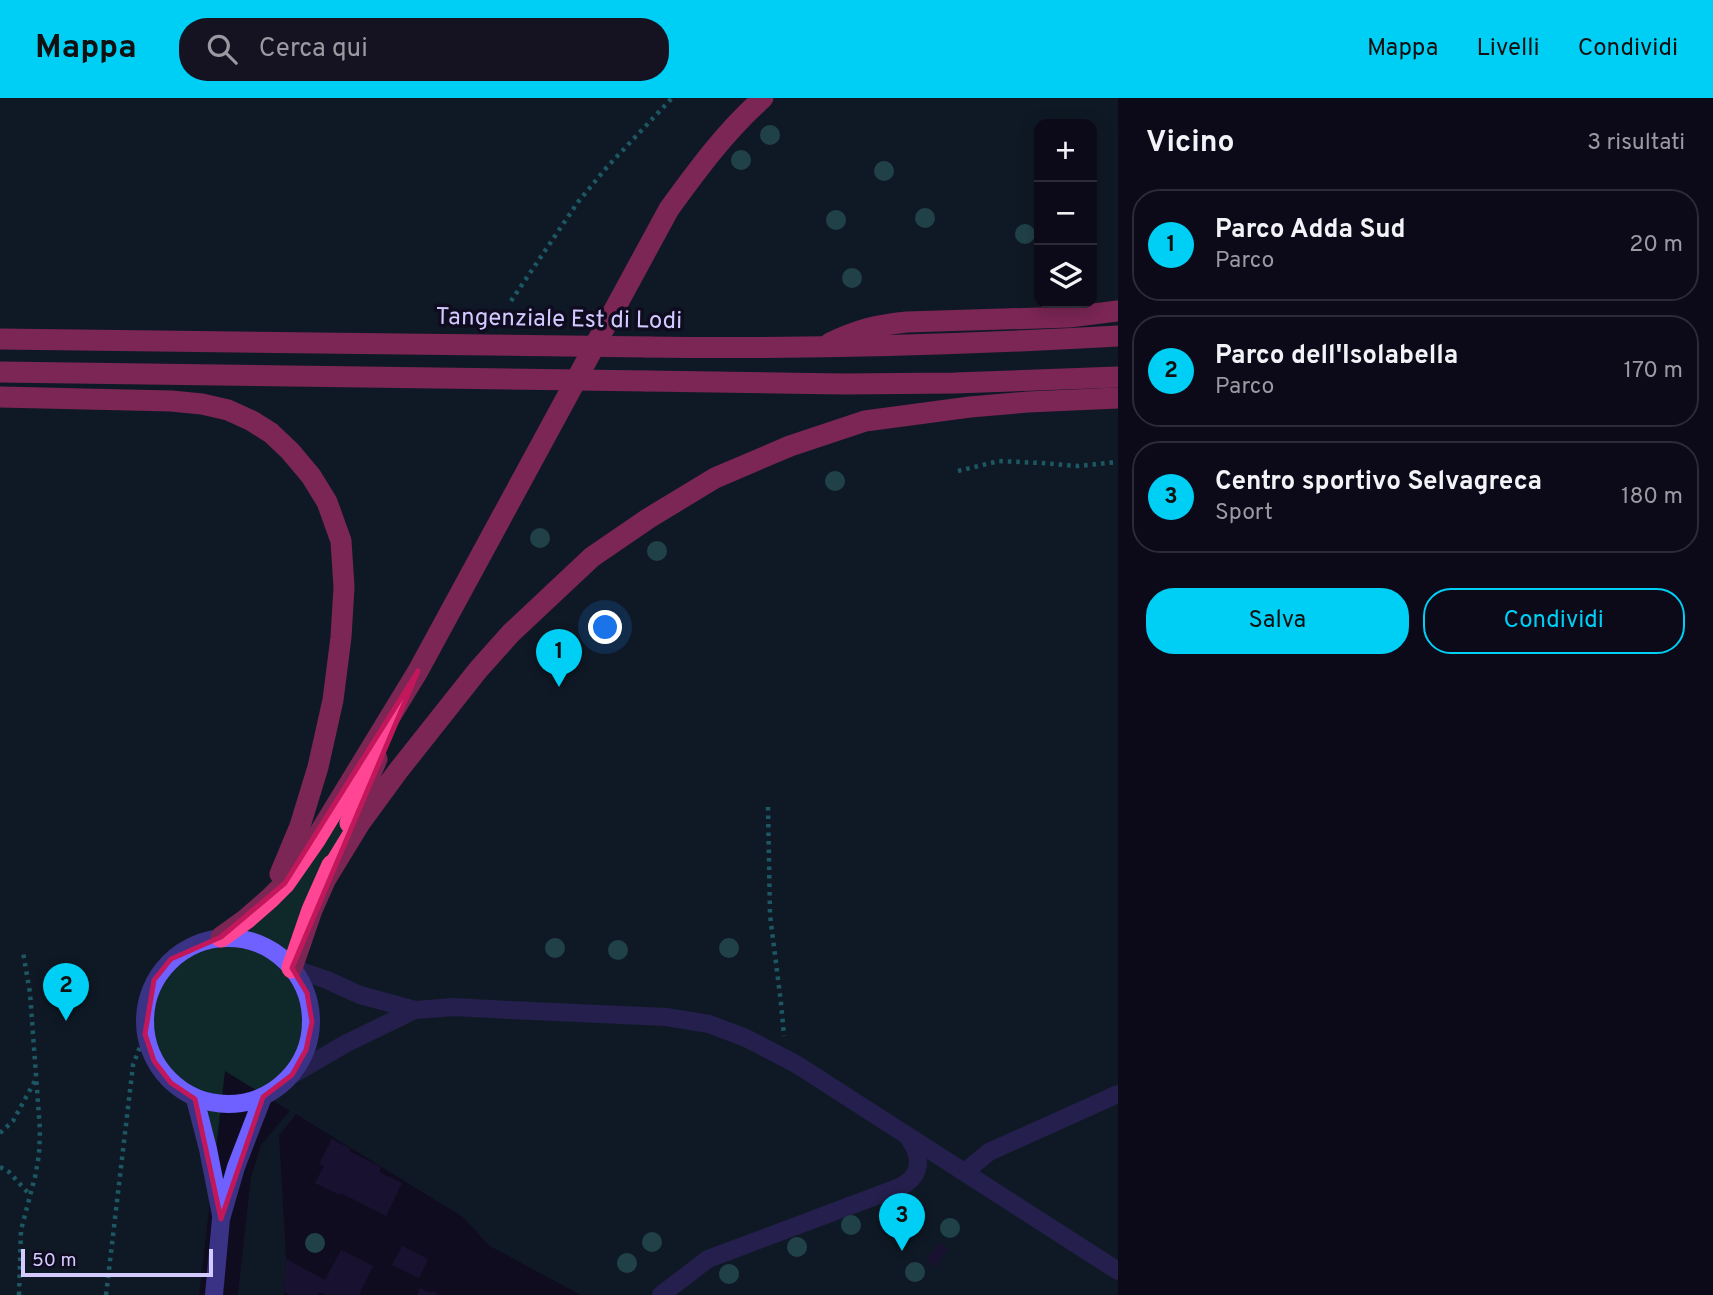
<!DOCTYPE html>
<html lang="it">
<head>
<meta charset="utf-8">
<style>
  body { margin:0; font-family:Overpass,sans-serif; background:#151221; color:#f1f3f6 }
  .controls { position:absolute; right:21px; top:21px; display:grid; overflow:hidden; border-radius:14px; box-shadow:0 4px 18px #0003 }
  .controls button { width:63px; height:63px; display:grid; place-items:center; padding:0; border:0; border-bottom:2px solid #2c2a37; background:#0c0918; color:#f1f3f6; font:35px sans-serif }
  .scale { position:absolute; left:21px; bottom:18px; width:192px; box-sizing:border-box; padding-left:7px; border:4px solid #d3caff; border-top:0; font-size:19px; line-height:24px; white-space:nowrap; color:#d3caff; -webkit-text-stroke:5px #100c20; paint-order:stroke }
  .you { position:absolute; left:606px; top:530px; width:24px; height:24px; margin:-18px; border:5px solid #fff; border-radius:50%; background:#1a73e8; box-shadow:0 0 0 10px #1a73e833 }
  .badge { display:grid; place-items:center; width:46px; height:46px; border-radius:50%; background:#00cff5; color:#111; font-size:23px; font-weight:700 }
  .pin { position:absolute; translate:-50% -58px; filter:drop-shadow(0 2px 4px #0008) }
  .pin::after { content:''; position:absolute; top:37px; width:24px; height:21px; background:inherit; clip-path:polygon(0 0,100% 0,50% 100%) }
  .list { margin:0; padding:0; list-style:none }
  h2 { display:flex; justify-content:space-between; align-items:center; height:91px; margin:0; padding:0 28px; font-size:30px }
  h2 small { font-size:23px; font-weight:400; color:#9a9aa2 }
  .list li { display:grid; grid-template-columns:46px 1fr auto; gap:21px; align-items:center; box-sizing:border-box; height:112px; margin:0 14px 14px; padding:0 14px; border:2px solid #2c2a37; border-radius:28px }
  .list b { display:block; font-size:26px; white-space:nowrap }
  .list p { margin:0; font-size:23px; white-space:nowrap; color:#9a9aa2 }
  .list em { font-size:23px; font-style:normal; color:#9a9aa2 }
  .actions { display:flex; gap:14px; padding:21px 28px }
  .actions a { flex:1; padding:16px 0; border:2px solid #00cff5; border-radius:28px; text-align:center; font-size:24px; color:#00cff5 }
  .actions .main { background:#00cff5; color:#111 }
  .icon { flex:none; width:38px; height:38px; fill:none; stroke:currentColor; stroke-width:2; stroke-linecap:round; stroke-linejoin:round }
  .map { position:relative; flex:none; width:1118px; height:1197px; overflow:hidden }
  header { display:flex; align-items:center; gap:42px; box-sizing:border-box; height:98px; padding:0 35px; background:#00cff5; color:#111 }
  header strong { font-size:33px }
  nav { display:flex; gap:38px; margin-inline-start:auto; font-size:24px }
  .search { width:490px; height:63px; background:#151221; display:flex; align-items:center; gap:18px; box-sizing:border-box; padding:0 24px; border-radius:28px; color:#9a9aa2; font-size:26px }
  main { display:flex }
  aside { flex:1; background:#0c0918 }
  .map>svg:first-child { display:block }
  .green { fill:#0f292a; fill-rule:evenodd }
  .building { fill:#221741 }
  .lines { fill:none; stroke-linecap:round; stroke-linejoin:round }
  .path { stroke:#2ab3b3; stroke-width:4.5; stroke-dasharray:3.5 5; stroke-linecap:butt }
  .street { stroke:#3c3580; stroke-width:18 }
  .secondary { stroke:#6e61ff; stroke-width:18 }
  .highway { stroke:#ff4594; stroke-width:21 }
  .highway-bridge { stroke:#ff4594; stroke-width:21 }
  .tree { fill:#35827b }
  .marked { fill:none; stroke:#c2185b; stroke-width:5; stroke-linejoin:round }
  .labels { text-anchor:middle; dominant-baseline:central; stroke-width:7; stroke-linejoin:round; paint-order:stroke }
  .street-label { font-size:24px; fill:#d3caff; stroke:#100c20 }
</style>
</head>
<body>
<header>
<strong>Mappa</strong>
<div class="search"><svg class="icon" aria-label="search" viewBox="0 0 24 24"><circle cx="10" cy="10" r="6"/><path d="M15 15l6 6"/></svg>Cerca qui</div>
<nav><a>Mappa</a><a>Livelli</a><a>Condividi</a></nav>
</header>
<main>
<div class="map">
<svg width="1118" height="1197" viewBox="0 0 1118 1197">
  <rect width="100%" height="100%" fill="#100c20"/>
  <!-- green -->
  <path class="green" d="M0,0H1118V1197H581L490,1148L463,1119L296,1016L279,1037L286,1161L284,1197H238L251,1080L261,1047L290,1013L225,973L199,1197H0ZM1039,26H1092V205H1039Z"/>
  <!-- building -->
  <g class="building">
    <path d="M332,1041L351,1051L349,1053L381,1069L379,1074L402,1085L386,1118L341,1095L340,1097L315,1085L324,1068L319,1066Z"/>
    <path d="M938,1144L948,1150L936,1169L926,1162Z"/>
    <path d="M402,1148L428,1161L419,1180L392,1167Z"/>
    <path d="M341,1152L373,1168L359,1197H326L319,1194L318,1197H289L284,1194L286,1161L325,1182Z"/>
    <path d="M420,1190L431,1195L432,1193L440,1197H417Z"/>
  </g>
  <g class="lines">
    <!-- path -->
    <g class="path">
      <path d="M511,203L578,104L607,69L672,0"/>
      <path d="M958,373L999,363L1041,365L1078,368L1118,364"/>
      <path d="M768,709L770,817L781,905L784,938"/>
      <path d="M0,1035L13,1023L36,981"/>
      <path d="M0,1069L9,1074L30,1097"/>
      <path d="M19,1197L21,1132L35,1079L39,1057L40,1032L30,895L23,854"/>
      <path d="M106,1197L133,967L145,936"/>
    </g>
    <!-- street -->
    <g class="street">
      <path d="M292,870L327,882L360,897L415,912L454,909L511,912L666,919L709,926L746,940L796,966L1118,1173"/>
      <path d="M292,977L345,946L415,912"/>
      <path d="M967,1075L972,1068L989,1054L1118,996"/>
      <path d="M661,1197L708,1161L900,1089C923,1077 922,1058 908,1039"/>
    </g>
    <!-- secondary -->
    <g class="secondary">
      <circle cx="228" cy="923" r="83"/>
      <path d="M195,1001L208,1051L221,1117"/>
      <path d="M214,1197L221,1121L236,1069L263,999"/>
    </g>
    <!-- highway -->
    <g class="highway">
      <path d="M830,245C858,232 876,227 907,224L1069,219L1118,213"/>
      <path d="M648,249C805,251 961,247 1118,238"/>
      <path d="M647,283L843,286L955,285L1118,279"/>
      <path d="M0,299L171,303L202,306L228,312L252,323L271,335L290,353L311,378L327,404L341,443L344,489L341,539L333,602L318,669L300,728L280,776"/>
      <path d="M350,725L377,661"/>
      <path d="M327,779L360,725L398,673L478,572L511,535L592,459L649,420L715,380L790,348L865,323L970,309L1028,304L1118,300"/>
      <path d="M221,839L246,821L270,800L285,785L315,742L418,573L669,111C698,71 726,33 763,0"/>
      <path d="M292,870L312,812L332,767"/>
    </g>
    <!-- highway-bridge -->
    <g class="highway-bridge">
      <path d="M0,241L648,249"/>
      <path d="M0,274L647,283"/>
    </g>
  </g>
  <!-- trees -->
  <g class="tree">
    <circle cx="770" cy="37" r="10"/>
    <circle cx="741" cy="62" r="10"/>
    <circle cx="884" cy="73" r="10"/>
    <circle cx="925" cy="120" r="10"/>
    <circle cx="836" cy="122" r="10"/>
    <circle cx="1025" cy="136" r="10"/>
    <circle cx="852" cy="180" r="10"/>
    <circle cx="835" cy="383" r="10"/>
    <circle cx="540" cy="440" r="10"/>
    <circle cx="657" cy="453" r="10"/>
    <circle cx="555" cy="850" r="10"/>
    <circle cx="729" cy="850" r="10"/>
    <circle cx="618" cy="852" r="10"/>
    <circle cx="851" cy="1127" r="10"/>
    <circle cx="950" cy="1130" r="10"/>
    <circle cx="652" cy="1144" r="10"/>
    <circle cx="315" cy="1145" r="10"/>
    <circle cx="797" cy="1149" r="10"/>
    <circle cx="627" cy="1165" r="10"/>
    <circle cx="915" cy="1174" r="10"/>
    <circle cx="729" cy="1176" r="10"/>
  </g>
  <!-- marked area -->
  <path d="M0 0H1118V1197H0ZM418,573L292,870L307,895L312,924L306,952L292,977L263,999L221,1121L195,1001L171,985L154,963L145,936L154,882L171,861L221,839L285,785Z" fill="#100c20" fill-opacity=".55" fill-rule="evenodd"/>
  <path class="marked" d="M418,573L292,870L307,895L312,924L306,952L292,977L263,999L221,1121L195,1001L171,985L154,963L145,936L154,882L171,861L221,839L285,785Z"/>
  <g class="labels">
    <!-- street labels -->
    <g class="street-label">
      <text transform="translate(559 222) rotate(1)">Tangenziale Est di Lodi</text>
    </g>
  </g>
</svg>
<div class="controls">
<button>+</button>
<button>−</button>
<button><svg class="icon" aria-label="layers" viewBox="0 0 24 24"><path d="M12 4l9 5-9 5-9-5zM3 14l9 5 9-5"/></svg></button>
</div>
<div class="scale">50 m</div>
<div class="you"></div>
<div class="pin badge" style="left:559px;top:589px">1</div>
<div class="pin badge" style="left:66px;top:923px">2</div>
<div class="pin badge" style="left:902px;top:1153px">3</div>
</div>
<aside>
<h2>Vicino<small>3 risultati</small></h2>
<ul class="list">
<li><span class="badge">1</span><div><b>Parco Adda Sud</b><p>Parco</p></div><em>20 m</em></li>
<li><span class="badge">2</span><div><b>Parco dell'Isolabella</b><p>Parco</p></div><em>170 m</em></li>
<li><span class="badge">3</span><div><b>Centro sportivo Selvagreca</b><p>Sport</p></div><em>180 m</em></li>
</ul>
<div class="actions"><a class="main">Salva</a><a>Condividi</a></div>
</aside>
</main>
</body>
</html>
